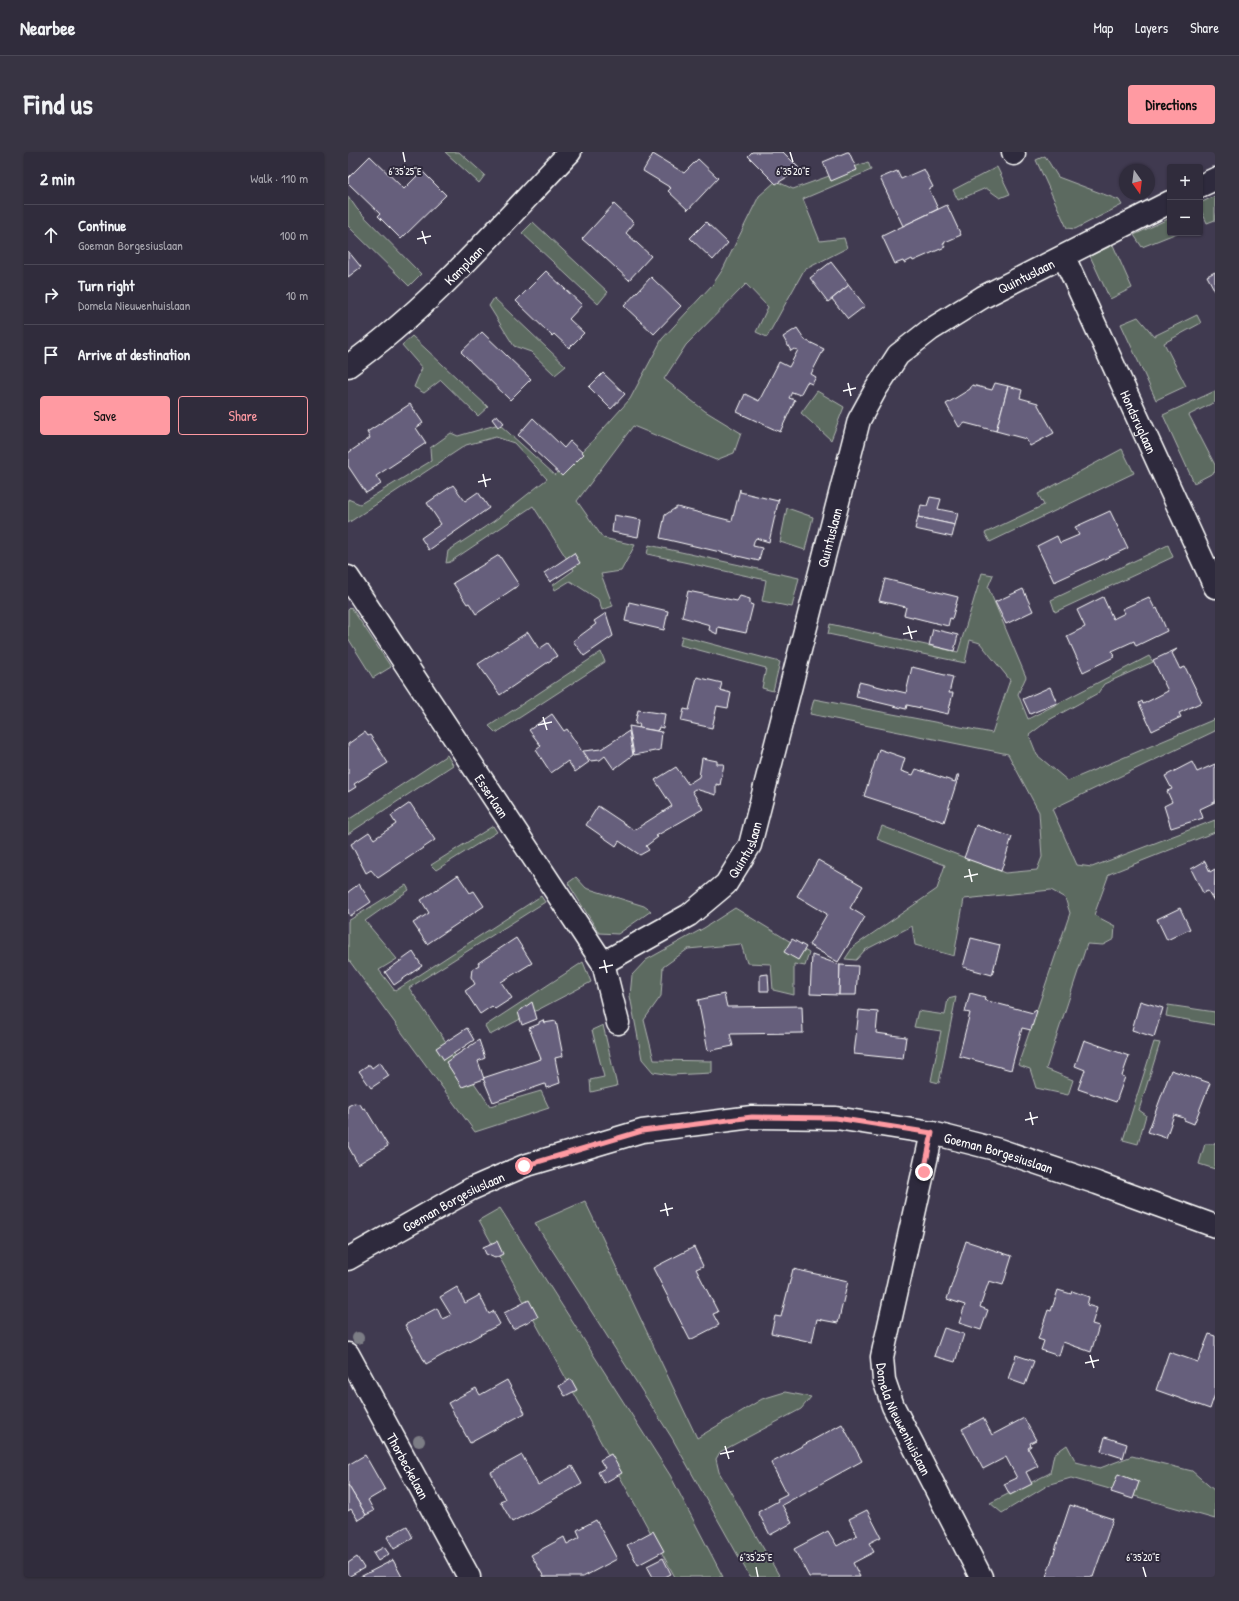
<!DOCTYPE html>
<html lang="en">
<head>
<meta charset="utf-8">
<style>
  body { margin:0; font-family:"Patrick Hand",sans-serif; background:#383443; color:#f1f3f6 }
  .controls { position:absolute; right:12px; top:12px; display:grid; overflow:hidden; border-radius:4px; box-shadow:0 1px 3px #0004 }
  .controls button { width:36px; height:36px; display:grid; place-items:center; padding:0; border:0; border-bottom:1px solid #4b4856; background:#302c3c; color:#f1f3f6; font:20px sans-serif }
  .compass { position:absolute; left:771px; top:12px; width:36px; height:36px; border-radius:50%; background:#302c3c; box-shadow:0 1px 3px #0004; rotate:166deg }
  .stop { position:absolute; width:12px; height:12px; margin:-9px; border:3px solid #ff9aa2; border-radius:50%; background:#fff }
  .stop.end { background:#ff9aa2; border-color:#fff; box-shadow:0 1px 4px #0008 }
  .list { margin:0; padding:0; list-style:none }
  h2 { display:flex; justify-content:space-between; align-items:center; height:52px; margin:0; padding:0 16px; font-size:17px }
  h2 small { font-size:13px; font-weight:400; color:#a8a7af }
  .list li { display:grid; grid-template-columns:26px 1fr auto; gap:12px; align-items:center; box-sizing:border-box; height:60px; padding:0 16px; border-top:1px solid #4b4856 }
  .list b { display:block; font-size:15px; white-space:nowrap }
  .list p { margin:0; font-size:13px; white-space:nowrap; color:#a8a7af }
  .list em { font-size:13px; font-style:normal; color:#a8a7af }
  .actions { display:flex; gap:8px; padding:12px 16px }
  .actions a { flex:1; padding:9px 0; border:1px solid #ff9aa2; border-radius:4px; text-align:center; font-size:14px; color:#ff9aa2 }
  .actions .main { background:#ff9aa2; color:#111 }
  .icon { flex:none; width:22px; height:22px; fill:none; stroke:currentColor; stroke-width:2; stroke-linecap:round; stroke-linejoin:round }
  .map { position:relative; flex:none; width:867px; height:1425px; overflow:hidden; border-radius:4px }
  header { display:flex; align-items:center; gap:24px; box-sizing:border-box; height:56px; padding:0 20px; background:#302c3c; border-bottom:1px solid #4b4856 }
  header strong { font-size:19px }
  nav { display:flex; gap:22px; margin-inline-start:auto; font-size:14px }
  .intro { display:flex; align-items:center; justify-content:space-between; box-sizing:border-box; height:96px; padding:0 24px }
  h1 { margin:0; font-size:28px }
  .button { padding:10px 18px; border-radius:4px; background:#ff9aa2; color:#111; font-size:14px; font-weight:700 }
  main { display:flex; gap:24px; padding:0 24px }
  aside { flex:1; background:#302c3c; border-radius:4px; box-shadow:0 1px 3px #0004 }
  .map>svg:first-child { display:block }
  .green { fill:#5c6a60; stroke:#aeb4b0 }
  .building { fill:#665e7c; stroke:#fff }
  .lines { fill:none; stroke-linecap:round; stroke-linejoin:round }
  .street-casing { stroke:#fff; stroke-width:25 }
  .secondary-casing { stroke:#fff; stroke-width:25 }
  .street { stroke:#2f2a3d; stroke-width:22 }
  .secondary { stroke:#2f2a3d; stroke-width:22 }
  .tree { fill:#7c7d85 }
  .route { stroke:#ff9aa2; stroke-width:5 }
  .ticks { fill:none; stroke:#fff; stroke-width:1.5 }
  .labels { text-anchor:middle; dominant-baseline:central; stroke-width:4; stroke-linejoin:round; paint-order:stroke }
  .street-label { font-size:14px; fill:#fff; stroke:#2f2a3d }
  .ticks-label { font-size:10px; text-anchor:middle; fill:#fff; stroke:#2f2a3d; stroke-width:4; stroke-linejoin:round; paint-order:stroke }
</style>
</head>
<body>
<header>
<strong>Nearbee</strong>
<nav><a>Map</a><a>Layers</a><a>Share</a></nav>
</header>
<div class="intro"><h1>Find us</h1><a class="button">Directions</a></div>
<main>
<aside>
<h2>2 min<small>Walk · 110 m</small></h2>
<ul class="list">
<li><svg class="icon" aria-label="ahead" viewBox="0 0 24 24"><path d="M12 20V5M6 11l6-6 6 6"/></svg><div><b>Continue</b><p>Goeman Borgesiuslaan</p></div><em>100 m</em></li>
<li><svg class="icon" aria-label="right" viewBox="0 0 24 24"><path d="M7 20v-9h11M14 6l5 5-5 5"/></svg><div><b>Turn right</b><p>Domela Nieuwenhuislaan</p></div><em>10 m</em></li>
<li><svg class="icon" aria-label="arrive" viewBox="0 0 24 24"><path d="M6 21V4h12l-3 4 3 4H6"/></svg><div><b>Arrive at destination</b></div></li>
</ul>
<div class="actions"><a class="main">Save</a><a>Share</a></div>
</aside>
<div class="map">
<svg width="867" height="1425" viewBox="0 0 867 1425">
  <rect width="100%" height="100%" fill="#403a50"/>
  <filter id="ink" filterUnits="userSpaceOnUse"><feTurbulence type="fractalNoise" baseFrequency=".025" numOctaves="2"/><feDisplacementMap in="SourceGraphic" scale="8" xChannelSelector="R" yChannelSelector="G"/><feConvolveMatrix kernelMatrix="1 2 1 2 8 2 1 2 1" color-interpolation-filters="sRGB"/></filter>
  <g filter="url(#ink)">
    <!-- green -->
    <g class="green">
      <path d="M97,0H111L137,23L131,31Z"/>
      <path d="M697,4L710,25L771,48L774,53L727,77L719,76L688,8Z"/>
      <path d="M520,10L523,18L455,47L472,89L496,86L499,96L456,118L419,185L408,180L420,155L398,132L338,193L316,227L357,259L393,281L386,301L368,308L285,274L229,349L255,386L287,393L273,419L253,422L265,454L254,458L250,447L222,429L207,438L205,433L226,418L185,354L102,410L98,411L100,399L146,369L199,327L166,291L148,285L118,293L0,371V347L12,352L83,309L82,296L103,281L110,284L151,272L207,323L239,295L282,247L314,187L365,132L375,117L411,44L428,29L445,37Z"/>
      <path d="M649,15L662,42L652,46L638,36L610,48L605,38Z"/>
      <path d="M0,44L9,57L73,122L61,134L0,74Z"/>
      <path d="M867,44V68L859,71L852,56V51Z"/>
      <path d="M822,66V81H829L794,95L786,83Z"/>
      <path d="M185,70L260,140L250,152L174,81Z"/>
      <path d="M765,93L784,136L762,147L742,104Z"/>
      <path d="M146,146L218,214L207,223L183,200L166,194L141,154Z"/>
      <path d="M849,163L853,171L816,191L838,234L808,248L773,172L790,165L806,184Z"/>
      <path d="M64,184L140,255L130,264L93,228L76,241L66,235L74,216L54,193Z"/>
      <path d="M469,239L496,255L483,288L453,261Z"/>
      <path d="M867,239V250L841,263L867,313V320L846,331L815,263Z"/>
      <path d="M774,297L786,321L642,390L637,381L696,353L690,342Z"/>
      <path d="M439,356L465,365L457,398L432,390Z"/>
      <path d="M301,393L451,426L444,455L414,449L418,428L299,402Z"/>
      <path d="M820,393L825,405L707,460L703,448Z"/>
      <path d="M634,421L645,423L640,435L678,525L670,542L680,567L801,504L805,510L756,532L750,541L701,568L681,583L689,603L720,629L867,567V579L704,657L729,713L744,715L867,668V680L761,722L746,763L767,774L766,787L755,793L739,792L698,917L725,928L720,943L688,936L682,917L670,913L722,761L717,746L703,738L616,747L606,804L567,793L564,774L517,798L508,808L497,807L505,795L589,737L597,713L529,687L534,674L657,721L689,718L694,705L691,660L660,602L462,562L466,547L644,581L662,528L632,491L622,488L617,511L480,482L482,472L610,500Z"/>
      <path d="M3,455L43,515L25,526L0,486V458Z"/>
      <path d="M334,484L432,510L425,539L414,536L418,516L332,493Z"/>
      <path d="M253,500L257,510L148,581L141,574Z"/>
      <path d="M99,603L105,613L0,682V668Z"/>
      <path d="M145,674L149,680L88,718L83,713Z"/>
      <path d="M228,725L238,736L296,754L303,759L270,782L251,781L220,731Z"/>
      <path d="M58,733L61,738L17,769L49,807L31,818L47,839L193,744L197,750L61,836L142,954L193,939L201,956L127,980L0,807V769Z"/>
      <path d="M387,756L461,801L457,814L446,812V843L425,838L423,812L399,811L393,792L340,797L315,815L313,844L296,868L306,908L364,909V921L323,923L305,920L294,907L282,844L284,823L298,808L356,776Z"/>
      <path d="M235,810L243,830L142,883L137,874Z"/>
      <path d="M608,845L591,931L583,929L593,879L566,875L570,859L597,863L600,847Z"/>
      <path d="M820,853L867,860V873L818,864Z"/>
      <path d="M255,873L269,934L243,940L242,928L256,925L244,878Z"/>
      <path d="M806,890L812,891L791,958L798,963L790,992L775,988Z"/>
      <path d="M867,990V1017L851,1012L857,992H866Z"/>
      <path d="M237,1049L349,1286L414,1247L437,1240L463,1245L453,1257L372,1300L368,1307L371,1320L432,1425H402L324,1286L187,1071Z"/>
      <path d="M152,1056L322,1323L375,1425H327L131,1068Z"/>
      <path d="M719,1293L728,1310L752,1316L784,1304L844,1319L867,1339V1367L723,1326L702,1332L654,1361L642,1351L702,1321L706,1302Z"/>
    </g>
    <!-- building -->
    <g class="building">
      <path d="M404,0H435L452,17L428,32L400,4Z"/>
      <path d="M499,0H501L509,18L483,29L475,10Z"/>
      <path d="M305,2L336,21L350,7L370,26L340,58L320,39L323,36L295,19Z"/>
      <path d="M22,4L56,37L74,19L98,43L53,87L30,64L32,62L0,31V26Z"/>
      <path d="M576,17L585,35L581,37L590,57L555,74L532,26L549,19L553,27Z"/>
      <path d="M266,52L286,71L278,81L303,104L281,128L242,92L241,93L234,87Z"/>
      <path d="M599,53L613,83L595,91L597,95L565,109L564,107L556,111L555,109L547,112L534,84Z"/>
      <path d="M358,70L380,91L365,108L342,86Z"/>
      <path d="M0,99L13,115L0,125Z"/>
      <path d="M483,110L501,133L480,150L462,126Z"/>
      <path d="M198,119L234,153L221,167L236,181L221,196L206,182L204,184L168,149Z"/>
      <path d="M867,120V139L859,124Z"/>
      <path d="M303,125L333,154L306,182L276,154Z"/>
      <path d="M501,133L517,154L500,167L484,147Z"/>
      <path d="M449,176L457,188L476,197L463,222L468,225L464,232L459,230L452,243L444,240L441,246L447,248L432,280L389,260L397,242L411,249L431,210L441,215L450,198L446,197L443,199L435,185Z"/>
      <path d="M134,180L183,227L162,248L113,200Z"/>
      <path d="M255,221L277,242L263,257L241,235Z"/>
      <path d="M647,231L660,234L648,279L617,271L611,275L598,252L622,237L624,233L644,238Z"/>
      <path d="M660,234L674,238L672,246L690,251V253L706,281L682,294L678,287L648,279Z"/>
      <path d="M62,252L75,271L68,276L78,291L28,324L33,332L18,341L0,314V301L22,286L19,280Z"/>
      <path d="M149,263L156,271L150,275L144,267Z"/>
      <path d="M185,266L216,296L222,289L236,302L214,324L170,283Z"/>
      <path d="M105,333L117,349L130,340L141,356L81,398L73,386L93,372L79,351Z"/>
      <path d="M392,337V340L430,349L431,346L421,390L408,386L406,389L405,394L414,396L411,409L312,386L317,363L329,355L384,369Z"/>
      <path d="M582,345L593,347L590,357L610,361L607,373L570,365L573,353L579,354Z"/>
      <path d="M762,359L780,396L706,430L689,394L709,384L712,391L731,383L727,375Z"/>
      <path d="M266,363L293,368L290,385L264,380Z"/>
      <path d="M570,365L607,373L604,385L567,377Z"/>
      <path d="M226,401L232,411L202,430L196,421Z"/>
      <path d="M151,403L171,433L128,462L121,451L119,452L105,431Z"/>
      <path d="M537,427L610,445L604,467L602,466L600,474L556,463L558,455L531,449Z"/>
      <path d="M675,437L685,459L658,472L647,450Z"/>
      <path d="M340,439L389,449L392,444L402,447V452L405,453L398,481L370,475L369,482L361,478L362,473L334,465Z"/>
      <path d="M755,445L765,467L777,461L774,457L801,445L807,457L809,456L819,479L788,494L786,489L764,499L766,505L735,520L719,484L737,475L729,458Z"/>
      <path d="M281,450L320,459L316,478L277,469Z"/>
      <path d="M258,461L265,484L236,504L225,489L248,472L246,469Z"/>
      <path d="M585,477L610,483L606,499L581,493Z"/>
      <path d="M180,480L191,497L200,491L209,504L152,543L130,512Z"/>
      <path d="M829,497L824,501L832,517L837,515L854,550L831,561L833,565L804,579L791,551L794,549L795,552L820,539L805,508Z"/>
      <path d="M564,515L605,525L601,541H605L600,562L559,553L558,557L508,545L511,530L558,541Z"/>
      <path d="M349,525L374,531L372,538L383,541L380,556L369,554L364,576L333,569L336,557L341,558Z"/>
      <path d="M702,535L709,551L682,562L675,547Z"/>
      <path d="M290,558L317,562L315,576L311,575L310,579L291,576L292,572H287Z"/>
      <path d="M204,562L216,579L219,577L241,610L227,620L220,609L203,621L188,598L193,594L181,578Z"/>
      <path d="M281,574L314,580L312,598L286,603Z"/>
      <path d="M281,579L285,603L266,617L257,604L252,608L242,609L235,599L253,597Z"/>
      <path d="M17,580L20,584L22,583L40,611L6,632L8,635L0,640V592Z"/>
      <path d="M531,597L557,606L553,619L565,623L568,617L607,630L609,623H611L596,670L516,644Z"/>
      <path d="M354,606L369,609V612H376L372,633L368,632V643L347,637L344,639L355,657L308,684L310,685L298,694L301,698L292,703L271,689L268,694L238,673L250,654L286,678L324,654L307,628L328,615L340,632L351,625Z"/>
      <path d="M844,610L849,620L867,612V650L852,657L855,666L823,676L816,654L824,650L819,639L824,637L817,624Z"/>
      <path d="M62,651L87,688L30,726L23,718L18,721L3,692L21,680L26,687L48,672L43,664Z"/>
      <path d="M628,673L664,685L653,719L616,706Z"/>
      <path d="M470,708L515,734L502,756L517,765L490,810L461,793L479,762L449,744Z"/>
      <path d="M857,709L862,720L867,717L866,749L860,739L855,741L843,717Z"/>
      <path d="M110,723L122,741L126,739L136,754L79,792L65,771L81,761L73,748Z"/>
      <path d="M11,732L23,750L2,764L0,760V740Z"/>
      <path d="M832,756L842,777L819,788L809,767Z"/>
      <path d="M168,786L184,811L153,830L164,846L147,857L144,854L132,862L117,839L127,832L123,825L124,817L131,813L130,811Z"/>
      <path d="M623,786L652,793L644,823L615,815Z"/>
      <path d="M444,787L458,795L450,808L436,800Z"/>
      <path d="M65,800L74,814L46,833L37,820Z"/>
      <path d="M464,803L492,813L491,843L462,842Z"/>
      <path d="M492,813L510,814L508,843H491Z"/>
      <path d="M420,822L421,839H412V823Z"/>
      <path d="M622,841L637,845L636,848L685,861L686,858L689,859L683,878L674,876L663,918L611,904L622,861L617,860Z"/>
      <path d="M376,842L379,855L454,854L455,881L382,882L385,894L360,899L350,848Z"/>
      <path d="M792,849L815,856L806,885L784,878Z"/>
      <path d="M184,850L189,867L174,873L170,860Z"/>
      <path d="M511,858L530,860L528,881L558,885L555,907L506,902Z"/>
      <path d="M195,868L196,871L208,869L215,904L207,906L212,931L198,936L197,932L145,950L135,926L193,907L181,876L191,872V870Z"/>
      <path d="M119,876L126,888L96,908L88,896Z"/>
      <path d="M131,888L137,906L130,909L136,927L114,935L98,910Z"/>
      <path d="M736,888L781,904L774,924L777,925L768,950L730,937L737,918L727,914Z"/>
      <path d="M32,910L41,924L23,936L11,919L20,913H22L24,916Z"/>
      <path d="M823,918L862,931L846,972L836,968V966L826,963L818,986L800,980Z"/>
      <path d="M6,951L12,952L15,957L17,956L40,994L10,1012L0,994V954Z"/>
      <path d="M149,1089L155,1102L147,1106L138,1102L135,1095Z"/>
      <path d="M618,1089L664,1104L655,1133L641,1129L632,1155L640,1158L633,1178L611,1171L617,1153L599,1147Z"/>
      <path d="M346,1095L355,1114L348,1117L370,1160L365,1162L371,1173L342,1188L305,1116Z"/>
      <path d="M445,1117L500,1129L490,1171L469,1167L464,1190L423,1181L427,1164L433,1165Z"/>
      <path d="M109,1135L117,1151L130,1144L131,1142L141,1162L146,1159V1161L152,1172L78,1212L57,1173L89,1156L94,1167L103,1163L92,1145Z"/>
      <path d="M710,1138L723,1142L724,1139L741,1145L739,1153L749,1156L744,1172L751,1174L743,1200L715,1190L711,1204L693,1198L696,1189L690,1187L700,1158L703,1159Z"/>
      <path d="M181,1148L190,1165L165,1177L156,1161Z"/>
      <path d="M596,1176L616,1182L607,1210L586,1204Z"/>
      <path d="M861,1182L867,1184V1242L862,1257L808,1238L821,1200L850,1210Z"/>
      <path d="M668,1203L686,1209L677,1233L660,1227Z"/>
      <path d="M223,1227L229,1238L217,1244L211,1234Z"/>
      <path d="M159,1228L177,1261L122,1291L100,1251L128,1236L132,1243Z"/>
      <path d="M635,1266L644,1283L676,1266L688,1288L682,1291L683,1294L680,1296L690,1314L678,1320L684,1332L662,1343L656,1332L669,1326L658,1305L635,1317L614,1277Z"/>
      <path d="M494,1272L514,1309L434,1353L444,1371L422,1383L410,1360L430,1349L429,1347L439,1342L423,1311Z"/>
      <path d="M757,1285L779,1292L775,1306L753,1299Z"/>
      <path d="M263,1302L274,1321L256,1331L250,1320L257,1316L252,1308Z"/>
      <path d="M17,1303L37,1338L20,1348L26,1359L18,1363L0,1333V1313Z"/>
      <path d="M174,1303L190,1333L224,1314L234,1332L164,1370L152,1349L157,1347L143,1320Z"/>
      <path d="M770,1322L791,1330L785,1347L763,1340Z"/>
      <path d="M0,1333L18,1363L10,1368L3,1357L0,1359Z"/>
      <path d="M722,1353L765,1367L745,1425H698Z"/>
      <path d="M519,1358L533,1385L521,1391L526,1400L505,1411L512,1425H461L446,1397L480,1379L489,1394L509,1383L501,1367Z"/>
      <path d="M248,1368L269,1407L235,1425H196L183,1403L216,1385L219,1392L232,1385L229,1378Z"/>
      <path d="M59,1374L65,1386L46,1397L39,1385Z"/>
      <path d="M305,1379L316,1399L290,1413L279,1393Z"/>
      <path d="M36,1395L41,1402L30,1409L25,1401Z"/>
      <path d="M9,1405L16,1416L0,1425V1411Z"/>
      <path d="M315,1406L323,1422L317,1425H305L299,1414Z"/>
      <path d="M45,1408L54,1425H12Z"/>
    </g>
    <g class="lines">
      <defs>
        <g id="street">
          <path d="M665,0L666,2"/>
          <path d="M852,34L867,27"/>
          <path id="s1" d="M716,105L867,435"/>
          <path id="s2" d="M0,214C84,154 151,74 222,0"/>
          <path id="s3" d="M0,425L255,811L270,871"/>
          <path id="s4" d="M255,811L341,763L378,732L402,693L511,268L528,237L550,203L582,178L635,145L822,50"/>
          <path id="s5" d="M584,981L534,1205L536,1228L545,1254L633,1425"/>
          <path id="s6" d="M0,1202L121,1425"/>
        </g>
        <g id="secondary">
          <path id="s7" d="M0,1107L123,1037L176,1014L294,979L404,965L488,966L584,981L651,998L749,1031L867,1074"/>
        </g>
      </defs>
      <!-- street casing -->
      <use href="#street" class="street-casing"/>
      <!-- secondary casing -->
      <use href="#secondary" class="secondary-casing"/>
      <!-- street -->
      <use href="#street" class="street"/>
      <!-- secondary -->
      <use href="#secondary" class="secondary"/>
    </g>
    <!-- trees -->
    <g class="tree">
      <circle cx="10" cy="1186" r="6"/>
      <circle cx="71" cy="1289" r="6"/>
    </g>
  </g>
  <g class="lines" filter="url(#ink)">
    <!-- route -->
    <path class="route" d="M176,1014L294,979L404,965L488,966L584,981L576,1020"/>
  </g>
  <!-- ticks -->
  <path class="ticks" d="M55,0L57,10M442,0L445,10M74,79L78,92M69,87L83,84M500,231L503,244M495,239L508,236M135,322L138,335M130,330L143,327M560,474L564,487M555,482L569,479M195,565L199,578M190,573L204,570M621,717L624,730M616,725L630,722M256,808L259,821M251,816L265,813M682,960L685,973M677,968L690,965M317,1051L320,1064M312,1059L325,1056M742,1203L746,1216M737,1211L751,1208M377,1294L381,1307M372,1302L386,1299M408,1415L410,1425M795,1415L798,1425"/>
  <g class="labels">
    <!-- street labels -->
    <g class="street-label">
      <text stroke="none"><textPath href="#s2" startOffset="154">Kamplaan</textPath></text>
      <text stroke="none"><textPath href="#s4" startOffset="858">Quintuslaan</textPath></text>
      <text stroke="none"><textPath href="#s1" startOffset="181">Hondsruglaan</textPath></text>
      <text stroke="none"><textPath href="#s4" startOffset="510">Quintuslaan</textPath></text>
      <text stroke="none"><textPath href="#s3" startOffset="262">Esserlaan</textPath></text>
      <text stroke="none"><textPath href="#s4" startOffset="186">Quintuslaan</textPath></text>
      <text stroke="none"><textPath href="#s7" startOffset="684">Goeman Borgesiuslaan</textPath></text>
      <text stroke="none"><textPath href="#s7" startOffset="120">Goeman Borgesiuslaan</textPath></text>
      <text stroke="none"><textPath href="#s5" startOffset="296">Domela Nieuwenhuislaan</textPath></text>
      <text stroke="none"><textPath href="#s6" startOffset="127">Thorbeckelaan</textPath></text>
    </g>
  </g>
  <g class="ticks-label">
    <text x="57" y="23">6°35'25"E</text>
    <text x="445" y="23">6°35'20"E</text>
    <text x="408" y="1409">6°35'25"E</text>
    <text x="795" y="1409">6°35'20"E</text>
  </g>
</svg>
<div class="controls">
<button>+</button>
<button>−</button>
</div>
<svg class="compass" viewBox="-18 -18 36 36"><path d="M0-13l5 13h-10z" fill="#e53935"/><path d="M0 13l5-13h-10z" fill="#a8a7af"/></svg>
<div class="stop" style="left:176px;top:1014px"></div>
<div class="stop end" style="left:576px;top:1020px"></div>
</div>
</main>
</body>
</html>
